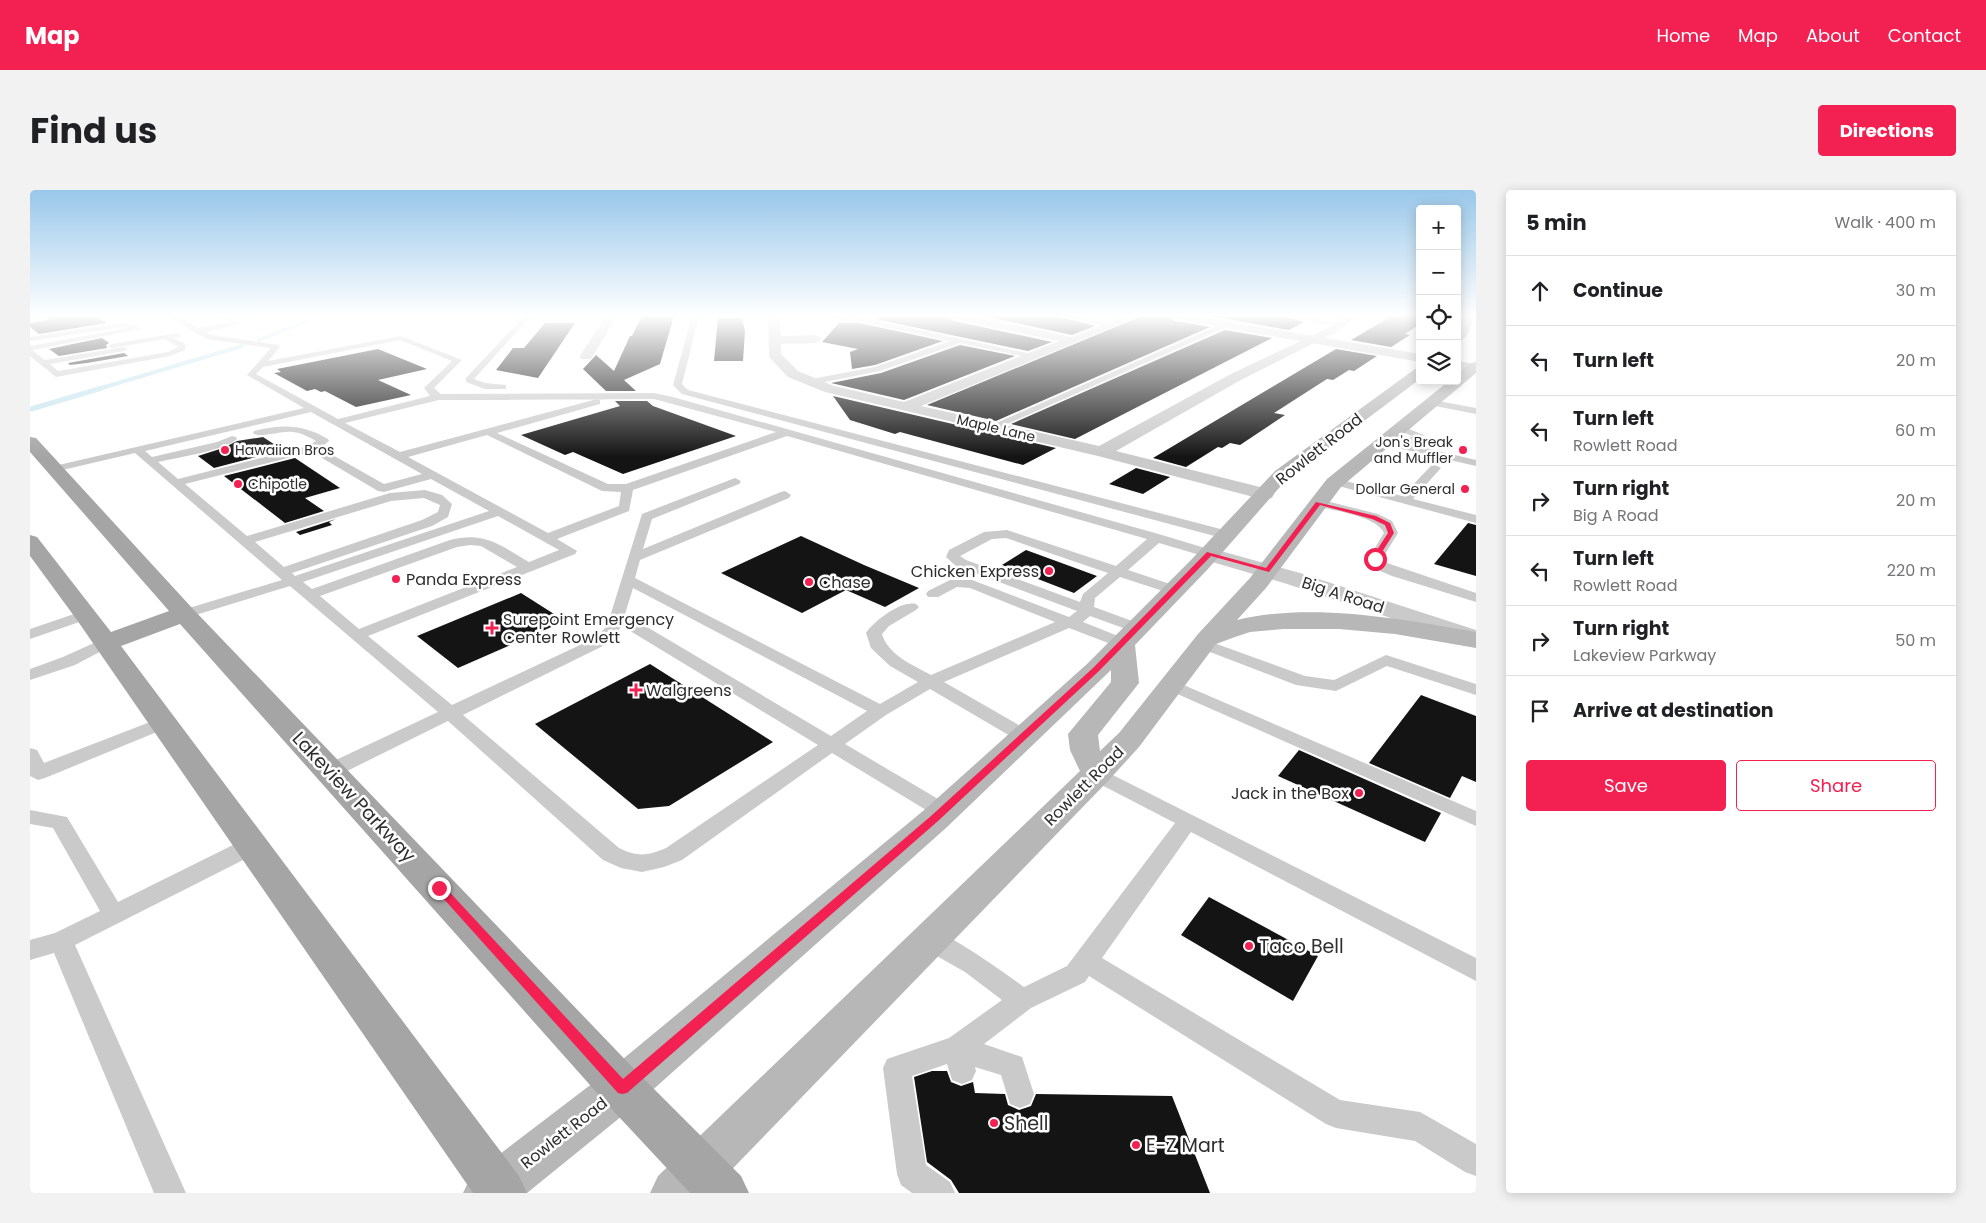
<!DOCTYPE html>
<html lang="en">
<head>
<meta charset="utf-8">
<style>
  body { margin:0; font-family:Poppins,sans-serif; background:#f2f2f2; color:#202124 }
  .controls { position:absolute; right:15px; top:15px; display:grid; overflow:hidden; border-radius:5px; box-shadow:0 2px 12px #0003 }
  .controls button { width:45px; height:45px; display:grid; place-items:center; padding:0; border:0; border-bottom:1px solid #e0e0e0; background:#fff; color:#202124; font:25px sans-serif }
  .stop { position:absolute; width:15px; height:15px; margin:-11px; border:4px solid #f32052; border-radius:50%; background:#fff }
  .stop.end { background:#f32052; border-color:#fff; box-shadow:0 1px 5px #0008 }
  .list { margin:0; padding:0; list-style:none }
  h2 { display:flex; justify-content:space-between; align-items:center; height:65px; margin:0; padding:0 20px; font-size:21px }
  h2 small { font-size:16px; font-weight:400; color:#757577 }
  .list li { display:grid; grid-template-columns:32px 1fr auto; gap:15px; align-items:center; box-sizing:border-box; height:70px; padding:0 20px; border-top:1px solid #e0e0e0 }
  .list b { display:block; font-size:19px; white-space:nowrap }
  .list p { margin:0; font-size:16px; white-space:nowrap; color:#757577 }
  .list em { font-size:16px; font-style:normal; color:#757577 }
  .actions { display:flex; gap:10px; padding:15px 20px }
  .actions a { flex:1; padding:11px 0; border:1px solid #f32052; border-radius:5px; text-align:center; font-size:18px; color:#f32052 }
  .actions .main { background:#f32052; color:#fff }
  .icon { flex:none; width:28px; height:28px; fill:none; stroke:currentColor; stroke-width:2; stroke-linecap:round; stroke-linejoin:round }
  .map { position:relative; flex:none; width:1446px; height:1003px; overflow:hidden; border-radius:5px }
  header { display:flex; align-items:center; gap:30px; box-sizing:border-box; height:70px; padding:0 25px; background:#f32052; color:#fff }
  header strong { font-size:24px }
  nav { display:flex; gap:28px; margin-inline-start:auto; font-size:18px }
  .intro { display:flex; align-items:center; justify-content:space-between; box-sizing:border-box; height:120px; padding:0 30px }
  h1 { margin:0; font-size:35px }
  .button { padding:12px 22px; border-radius:5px; background:#f32052; color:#fff; font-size:18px; font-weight:700 }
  main { display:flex; gap:30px; padding:0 30px }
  aside { flex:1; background:#fff; border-radius:5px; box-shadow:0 2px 12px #0003 }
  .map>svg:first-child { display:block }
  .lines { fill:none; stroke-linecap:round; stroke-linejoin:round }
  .stream-far1 { stroke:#c3e4ee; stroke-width:4 }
  .stream { stroke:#c3e4ee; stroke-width:5 }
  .building { fill:#141414 }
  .service { fill:#cacaca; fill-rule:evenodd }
  .minor { fill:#cacaca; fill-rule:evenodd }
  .tertiary { fill:#cacaca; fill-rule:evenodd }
  .secondary { fill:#b7b7b7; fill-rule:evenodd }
  .primary { fill:#a5a5a5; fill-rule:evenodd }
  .route { fill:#f32052 }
  .poi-dot { fill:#f32052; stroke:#fff; stroke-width:2 }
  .labels { text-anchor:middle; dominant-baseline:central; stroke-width:5; stroke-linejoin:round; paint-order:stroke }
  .far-street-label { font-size:14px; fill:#2d2d2d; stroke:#fff }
  .far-poi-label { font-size:14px; fill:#2d2d2d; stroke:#fff; text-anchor:end }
  .street-label { font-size:16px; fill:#2d2d2d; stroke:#fff }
  .poi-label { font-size:16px; fill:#2d2d2d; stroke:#fff; text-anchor:start }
  .near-street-label { font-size:19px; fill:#2d2d2d; stroke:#fff }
  .near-poi-label { font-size:19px; fill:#2d2d2d; stroke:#fff; text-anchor:start }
</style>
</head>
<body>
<header>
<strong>Map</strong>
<nav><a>Home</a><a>Map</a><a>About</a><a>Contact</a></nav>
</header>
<div class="intro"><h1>Find us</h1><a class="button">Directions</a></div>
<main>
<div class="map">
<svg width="1446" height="1003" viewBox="0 0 1446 1003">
  <rect width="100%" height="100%" fill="#fff"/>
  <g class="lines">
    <!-- stream-far1 -->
    <g class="stream-far1">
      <path d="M229,150L289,126"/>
      <path d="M68,199L212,156"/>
    </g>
    <!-- stream -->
    <path class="stream" d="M1,219L72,198"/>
  </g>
  <!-- building -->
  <g class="building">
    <path d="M20,126H65L77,133L9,144L0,137V133L18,130Z"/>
    <path d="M612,126H644L630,174L594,190L606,201H576L553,179L566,165L584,181L600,146H602Z"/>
    <path d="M853,126H917L924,131L1022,152L998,161L845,129Z"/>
    <path d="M953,126H1027L1065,136L1042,145Z"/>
    <path d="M1112,126H1138L1145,131L1180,137L966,231L897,215Z"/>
    <path d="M1180,126H1253L1274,132L1259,140Z"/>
    <path d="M1362,126H1390V134L1375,144L1380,145L1361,157L1321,150Z"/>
    <path d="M688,128H712L715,141L713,171H684Z"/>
    <path d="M515,133H545L508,188L466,180L483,158H494Z"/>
    <path d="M809,133H829L913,151L845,175L822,179L820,162L828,159L792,152Z"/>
    <path d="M1195,140L1242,148L1045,249L981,234Z"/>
    <path d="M72,148L79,153L76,155L77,158L29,166L19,159Z"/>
    <path d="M930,155L985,166L874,210L801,193L851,183Z"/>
    <path d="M348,159L397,179L348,190L381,205L326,217L295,201L291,202L285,199L277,201L244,183L251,182L247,179Z"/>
    <path d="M1306,159L1347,166L1324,181L1319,180L1303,190L1297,189L1244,223L1255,225L1210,255L1200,253L1192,258L1188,257L1156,277L1123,268Z"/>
    <path d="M94,163L98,166L57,173L40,175L38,173Z"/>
    <path d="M803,206L1026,258L993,275L870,242L865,244L820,230Z"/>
    <path d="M585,211H617L623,216L706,246L593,284L543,262L535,265L491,245L590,216Z"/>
    <path d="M233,247L253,260L184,278L168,266L193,258L207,251Z"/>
    <path d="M265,268L310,298L275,308L294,321L255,333L194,286Z"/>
    <path d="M1106,278L1140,287L1113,304L1079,294Z"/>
    <path d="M306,329L299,332L302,335L270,345L266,342Z"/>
    <path d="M1438,333L1446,335V386L1404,374Z"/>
    <path d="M771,346L834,375L889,398L855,417L816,400L772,423L691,383Z"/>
    <path d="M996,360L1067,386L1044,403L972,375Z"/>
    <path d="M491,403L535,431L428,478L387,446Z"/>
    <path d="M620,474L743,552L639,616L608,619L505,534Z"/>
    <path d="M1391,505L1446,526V592L1432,586L1420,608L1339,573Z"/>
    <path d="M1269,560L1411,623L1395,652L1248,586Z"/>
    <path d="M1179,707L1288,766L1263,811L1151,745Z"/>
    <path d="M902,881H917L921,892L931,896L943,892L945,903L975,904L978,915L989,920L1001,916L1006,904L1142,906L1180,1003H929L921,990L897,972L884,887Z"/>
  </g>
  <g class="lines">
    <!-- service -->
    <g class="service">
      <path d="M18,126V128L0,131V127Z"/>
      <path d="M137,126H146L169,138L199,133L187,126H196L210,134L175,142L182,145L249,155L250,157L238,171L371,146L432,170L404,198L411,204L624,203L643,207L1132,345L1185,361L1187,364L1180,368L1129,353L1098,380L1149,397L1151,400L1149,403H1139L1090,387L1065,408L1064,417L1113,435L1115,438L1113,441L1107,443L1060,426L1053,432L1098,450L1100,453L1098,456H1086L1039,438L914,492L1001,542L1003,546L1001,550L994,552L987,550L900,499L856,525L815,554L920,616L923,621L920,626L913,628L906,626L802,563L652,670L634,677L612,682L591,678L573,670L418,531L307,586L300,588L293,586L290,581L293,576L408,522L260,396L159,427H149L146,424L149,421L252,390L105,263L24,282L20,281L18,279L20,277L274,218L217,185L241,158L177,149ZM370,150L422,171L394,198L400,206L308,229L226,184L233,177ZM567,209L370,262L315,233L409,210L624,209L746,242L596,294H578L467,243L570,214V210ZM281,222L392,284L354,294L290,258L299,251L298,249C273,234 252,234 224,241L223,243C229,249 252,240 263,242C272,243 279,247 286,251L278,256L148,289L128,272C146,268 196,260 207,249L206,247L202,246L187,252L122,267L115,261ZM457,245L572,301L591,302L589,316L518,343L378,267ZM757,246L1117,349L1086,376L977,340L954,342L919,360L916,367L926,376L1047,421L1039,427L942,390H920L898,401L896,404L898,407H908L927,397L940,398L1025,432L901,485C883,475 858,465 852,444L859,436L886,420L889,417L886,414C871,410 844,431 836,443L841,458L860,476L888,492L850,514L605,388L610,370L759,308L761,305L755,301L751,302L613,359L622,329L709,294L711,292L709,290L705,288L612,324L577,436L565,448L422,515L338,446L545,364L547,361L527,349L599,321L603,300ZM282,262L348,301L354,302L401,289L459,321L265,386L262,383L402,336L418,327L422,314L412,305L395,300L360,303L217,346L155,294ZM394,308L410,315L408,322L392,330L254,377L225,352L361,311ZM468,326L529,360L499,372C471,356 455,341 420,350L282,399L273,392ZM976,348L1078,383L1053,404L1050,412L936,370L930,366L962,349ZM440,355L451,356L487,377L329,439L290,406L427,357ZM603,398L837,521L801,546L595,424ZM592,436L788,555L636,658C618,666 607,667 589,658L433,525L577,454Z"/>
      <path d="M494,126H501L444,189L455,193L476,195V199H455L436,192V188Z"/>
      <path d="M662,126H669L652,194L658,200L1202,342L1204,345L1197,349L1192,348L652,204L643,195Z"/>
      <path d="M794,126L828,127L1001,164L1005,166L1001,168L930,153L850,181L779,195L776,194V190L845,177L920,151L828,131Z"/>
      <path d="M1029,126H1046L1085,135L1081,137Z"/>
      <path d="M1255,126H1273L1315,135L1311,137Z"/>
      <path d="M92,133L103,134L110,139L2,160L15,170L94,157L98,159L94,161L20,174L28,181L138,162L148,157L135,149L82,158L78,156L82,154L147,143L151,145L150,147L143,148L155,154V160L140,166L26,187L0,166V156L98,138L92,137L0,151V147Z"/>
      <path d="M1194,133L1201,135L966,239L962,240L957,237Z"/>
      <path d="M1403,210L1446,218V224L1400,215L1398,213Z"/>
      <path d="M1371,236L1394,245L1383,255L1446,270V276L1350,254L1349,252L1350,250L1373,253L1382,246L1366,239Z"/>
      <path d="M1405,275L1411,278L1383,309L1446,325V333L1301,294L1299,292L1305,288L1372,306L1401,276Z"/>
      <path d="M1288,309L1348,324L1362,331L1368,343L1352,369L1354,372L1446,403V412L1362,386L1343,378L1338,369L1354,343C1347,326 1302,320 1284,316L1282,313L1284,310Z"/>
      <path d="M56,420L61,422L64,425L61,428L0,449V439Z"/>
      <path d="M75,448L81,450L83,453L81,456L45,475L0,490V479L33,467Z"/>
      <path d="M1173,449L1275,486L1304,490L1356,465L1446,494V505L1357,476L1306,501L1266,495L1167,457L1165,454L1167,451Z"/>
      <path d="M1142,490L1446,621V636L1136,499L1133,495L1136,491Z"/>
      <path d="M133,527L139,529L142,533L139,537L15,588L8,590L0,586V558L7,560L14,573Z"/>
      <path d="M1067,577L1446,768V791L1161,642L1072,768L1310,910L1390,922L1446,954V986L1435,982L1385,951L1306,938L1296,934L1059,786L1055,792L1001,818L954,854L992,867L1004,904L1000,914L990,918L980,914L971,885L945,877L946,881L942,890L932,894L922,890L917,874L882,886L896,975L920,992L925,1003H882L871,995L867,984L853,878L857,869L919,848L972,810L935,782L891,757L888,750L891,743C894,742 896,741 899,740C914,739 979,786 994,797L1037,776L1145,633L1060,589L1057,584L1060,579Z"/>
      <path d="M0,620L37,627L88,712L213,650L221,648L229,650L232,656L229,662L45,755L156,1003H124L24,763L0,770V750L25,743L70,721L23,638L0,634Z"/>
    </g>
    <!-- minor -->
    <g class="minor">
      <path d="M576,126H587L561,169H551L550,166Z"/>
      <path d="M738,126H750L751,146L786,145L792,149L786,153L751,154V164L768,181L804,196L874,212L1029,151L924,129L919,126H942L1042,147L1094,126H1110L891,216L1069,256L1199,185L1302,136L1314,126H1326L1310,140L1209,191L1086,261L1242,300L1244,304L1242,308L1235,310L1068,266L795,202L758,187L740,168L739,165Z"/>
    </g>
    <!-- tertiary -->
    <g class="tertiary">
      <path d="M1140,126H1167L1390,164V172L1145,129Z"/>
      <path d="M1427,171L1446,174V182L1427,179Z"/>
      <path d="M1180,358L1270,383L1446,440V456L1254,393L1172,369L1169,364L1172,359Z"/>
    </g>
    <!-- secondary -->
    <g class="secondary">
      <path d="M1433,126H1444C1441,137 1439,148 1427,152V141Z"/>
      <path d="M1446,172V183L1311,297L1236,398L1207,430C1280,412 1373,429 1446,442V458L1365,444L1309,439H1253L1220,442L1205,447L1186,454L1109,557L1078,591L679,1003H620L628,986L1050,581L1040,560L1038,544L1081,492V480L917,637L608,913L497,1003H433L441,986L576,883L893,621L1057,474L1161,370L1245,281L1385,179L1390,178V189L1257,289L1177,380L1105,455L1109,493L1068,545L1070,561L1089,543L1168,444L1220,388L1297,289L1419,191H1427V184L1441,173Z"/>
    </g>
    <!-- primary -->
    <path class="primary" d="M0,247L6,248L163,419L608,883L711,986L719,1003H660L576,913L150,434L91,456L489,986L497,1003H443L47,430L0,366V345L7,347L81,442L139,421L0,262Z"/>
  </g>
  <!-- sky -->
  <linearGradient id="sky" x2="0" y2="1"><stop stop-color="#99c7ea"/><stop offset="0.47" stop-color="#fff"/><stop offset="1" stop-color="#fff" stop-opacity="0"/></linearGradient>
  <rect width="1446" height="267" fill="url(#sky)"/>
  <!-- route -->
  <path class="route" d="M1286,312L1346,326L1360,333L1364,343L1347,370L1341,369L1358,343L1355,335L1342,329L1290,315L1239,382L1181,366L1069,481L908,631L597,903L592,904L588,903L404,698L405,695H413L593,889L901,626L1063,478L1177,362L1236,378Z"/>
  <!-- markers -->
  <g class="poi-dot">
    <circle cx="195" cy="260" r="5"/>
    <circle cx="1433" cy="260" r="5"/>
    <circle cx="208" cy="294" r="5"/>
    <circle cx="1435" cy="299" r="5"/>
    <circle cx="1019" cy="381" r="5"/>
    <circle cx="366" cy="389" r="5"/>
    <circle cx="779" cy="392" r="5"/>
    <path d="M459.5 430.5h5v5h5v5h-5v5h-5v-5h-5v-5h5z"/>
    <path d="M603.5 492.5h5v5h5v5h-5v5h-5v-5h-5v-5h5z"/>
    <circle cx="1329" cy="603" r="5"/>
    <circle cx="1219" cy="756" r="5"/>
    <circle cx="964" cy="933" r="5"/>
    <circle cx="1106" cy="955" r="5"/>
  </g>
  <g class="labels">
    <!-- far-street labels -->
    <g class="far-street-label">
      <text transform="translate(966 238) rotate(13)">Maple Lane</text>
    </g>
    <!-- far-poi labels -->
    <g class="far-poi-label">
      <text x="1423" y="252">Jon's Break<tspan x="1423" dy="16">and Muffler</tspan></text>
      <text x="205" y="260" text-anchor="start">Hawaiian Bros</text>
      <text x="218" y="294" text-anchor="start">Chipotle</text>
      <text x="1425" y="299">Dollar General</text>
    </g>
    <!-- street labels -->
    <g class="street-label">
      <text transform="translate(1289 259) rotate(-38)">Rowlett Road</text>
      <text transform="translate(1313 405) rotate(18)">Big A Road</text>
      <text transform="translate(1054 596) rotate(-45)">Rowlett Road</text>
      <text transform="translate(534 943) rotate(-38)">Rowlett Road</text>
    </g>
    <!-- poi labels -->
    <g class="poi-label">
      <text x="1009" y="381" text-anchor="end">Chicken Express</text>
      <text x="376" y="389">Panda Express</text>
      <text x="789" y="392">Chase</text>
      <text x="473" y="429">Surepoint Emergency<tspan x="473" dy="18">Center Rowlett</tspan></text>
      <text x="616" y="500">Walgreens</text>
      <text x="1319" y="603" text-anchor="end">Jack in the Box</text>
    </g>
    <!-- near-street labels -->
    <g class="near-street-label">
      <text transform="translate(324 607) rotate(47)">Lakeview Parkway</text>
    </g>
    <!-- near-poi labels -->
    <g class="near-poi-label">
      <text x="1229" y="756">Taco Bell</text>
      <text x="974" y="933">Shell</text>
      <text x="1116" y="955">E-Z Mart</text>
    </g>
  </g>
</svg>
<div class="controls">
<button>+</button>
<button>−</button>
<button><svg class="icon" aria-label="locate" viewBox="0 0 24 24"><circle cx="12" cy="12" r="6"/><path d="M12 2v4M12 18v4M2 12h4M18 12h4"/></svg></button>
<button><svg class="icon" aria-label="layers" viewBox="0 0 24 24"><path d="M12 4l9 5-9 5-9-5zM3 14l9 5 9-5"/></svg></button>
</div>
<div class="stop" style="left:1345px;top:369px"></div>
<div class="stop end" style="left:409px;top:698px"></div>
</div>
<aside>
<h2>5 min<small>Walk · 400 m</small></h2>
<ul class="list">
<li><svg class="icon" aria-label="ahead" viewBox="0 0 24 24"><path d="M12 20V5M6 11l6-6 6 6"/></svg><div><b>Continue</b></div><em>30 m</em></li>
<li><svg class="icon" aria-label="left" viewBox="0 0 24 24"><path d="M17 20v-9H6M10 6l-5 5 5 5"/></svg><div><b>Turn left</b></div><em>20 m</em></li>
<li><svg class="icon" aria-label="left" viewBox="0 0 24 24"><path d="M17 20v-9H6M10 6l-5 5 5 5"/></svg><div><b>Turn left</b><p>Rowlett Road</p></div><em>60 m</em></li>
<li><svg class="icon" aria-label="right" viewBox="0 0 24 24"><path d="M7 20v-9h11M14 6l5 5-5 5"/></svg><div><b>Turn right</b><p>Big A Road</p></div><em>20 m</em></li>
<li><svg class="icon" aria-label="left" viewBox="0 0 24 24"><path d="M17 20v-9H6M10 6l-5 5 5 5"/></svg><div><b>Turn left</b><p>Rowlett Road</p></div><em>220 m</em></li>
<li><svg class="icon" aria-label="right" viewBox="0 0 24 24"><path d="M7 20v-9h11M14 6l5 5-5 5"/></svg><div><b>Turn right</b><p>Lakeview Parkway</p></div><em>50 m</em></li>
<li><svg class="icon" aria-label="arrive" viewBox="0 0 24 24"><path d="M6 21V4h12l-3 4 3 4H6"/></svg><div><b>Arrive at destination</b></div></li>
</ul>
<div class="actions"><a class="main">Save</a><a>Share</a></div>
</aside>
</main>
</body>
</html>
